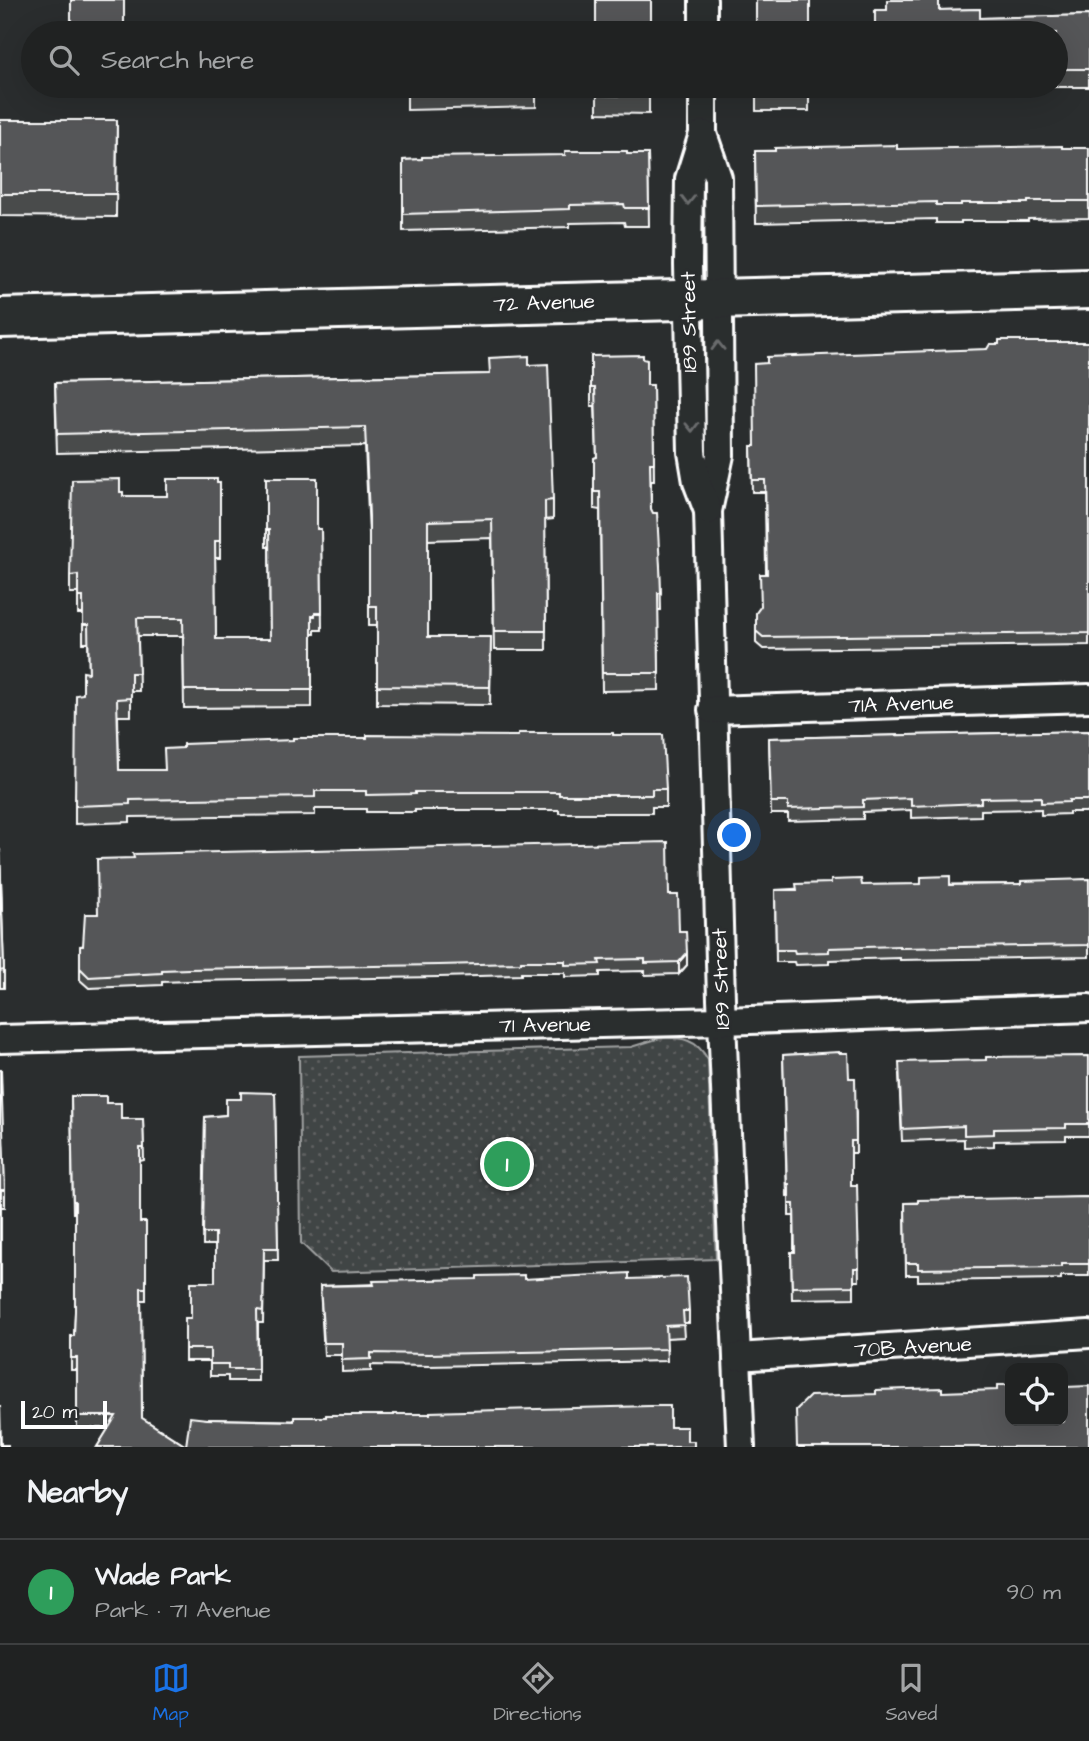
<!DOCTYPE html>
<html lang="en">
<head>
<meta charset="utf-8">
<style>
  body { margin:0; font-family:"Architects Daughter",sans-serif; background:#2d2f2f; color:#f1f3f6 }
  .controls { position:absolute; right:21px; bottom:21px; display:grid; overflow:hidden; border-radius:14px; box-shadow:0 7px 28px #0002 }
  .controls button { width:63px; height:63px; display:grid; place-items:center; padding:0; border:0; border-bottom:2px solid #3d3f40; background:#202222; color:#f1f3f6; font:35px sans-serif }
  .scale { position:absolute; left:21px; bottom:18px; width:86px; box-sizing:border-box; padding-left:7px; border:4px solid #fff; border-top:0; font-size:19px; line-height:24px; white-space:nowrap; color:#fff; -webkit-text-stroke:5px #2a2d2e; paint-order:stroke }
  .you { position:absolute; left:735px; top:836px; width:24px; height:24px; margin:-18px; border:5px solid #fff; border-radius:50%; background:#1a73e8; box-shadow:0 0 0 10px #1a73e833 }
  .badge { display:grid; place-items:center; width:46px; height:46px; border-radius:50%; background:#1a73e8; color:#fff; font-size:23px; font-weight:700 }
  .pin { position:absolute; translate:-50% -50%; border:4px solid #fff; box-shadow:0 2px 7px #0006 }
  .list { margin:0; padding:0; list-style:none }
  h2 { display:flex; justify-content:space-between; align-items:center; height:91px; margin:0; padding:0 28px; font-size:30px }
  h2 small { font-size:23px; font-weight:400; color:#a2a4a5 }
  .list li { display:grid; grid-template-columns:46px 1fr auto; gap:21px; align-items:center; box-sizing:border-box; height:105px; padding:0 28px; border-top:2px solid #3d3f40 }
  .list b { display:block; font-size:26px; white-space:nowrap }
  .list p { margin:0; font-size:23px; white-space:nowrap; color:#a2a4a5 }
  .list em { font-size:23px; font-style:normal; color:#a2a4a5 }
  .icon { flex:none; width:38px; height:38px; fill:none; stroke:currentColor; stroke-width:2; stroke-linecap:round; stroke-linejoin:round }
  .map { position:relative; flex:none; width:1089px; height:1447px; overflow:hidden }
  .search { position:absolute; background:#202222; box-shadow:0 7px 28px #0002; left:21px; right:21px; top:21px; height:77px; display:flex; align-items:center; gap:18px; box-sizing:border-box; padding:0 24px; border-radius:38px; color:#a2a4a5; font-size:26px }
  .sheet { height:196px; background:#202222 }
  nav { display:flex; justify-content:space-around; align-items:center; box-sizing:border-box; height:98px; border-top:2px solid #3d3f40; background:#202222; font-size:19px; color:#a2a4a5 }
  nav a { display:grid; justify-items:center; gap:4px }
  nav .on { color:#1a73e8 }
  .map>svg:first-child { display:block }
  .grass { fill:url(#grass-dots); stroke:#a0a2a2; stroke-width:2 }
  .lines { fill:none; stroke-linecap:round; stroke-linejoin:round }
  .minor-casing { stroke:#fff; stroke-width:32 }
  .secondary-casing { stroke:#fff; stroke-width:44 }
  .minor { stroke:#2a2d2e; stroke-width:26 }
  .secondary { stroke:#2a2d2e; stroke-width:38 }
  .wall { fill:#494b4c; stroke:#fff; stroke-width:2 }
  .shaded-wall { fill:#3c3d3e; stroke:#fff; stroke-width:2 }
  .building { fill:#555758; stroke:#fff; stroke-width:2 }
  .oneway { stroke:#6a6c6d }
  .labels { text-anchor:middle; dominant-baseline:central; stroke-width:6; stroke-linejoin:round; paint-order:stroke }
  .street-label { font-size:21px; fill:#fff; stroke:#2a2d2e }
</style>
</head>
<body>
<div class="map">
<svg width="1089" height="1447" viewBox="0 0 1089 1447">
  <defs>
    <pattern id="grass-dots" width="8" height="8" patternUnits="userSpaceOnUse" patternTransform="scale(1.75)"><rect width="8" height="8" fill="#414445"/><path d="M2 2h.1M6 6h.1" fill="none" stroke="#5e6061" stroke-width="1.8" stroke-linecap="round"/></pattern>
  </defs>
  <rect width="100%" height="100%" fill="#2a2d2e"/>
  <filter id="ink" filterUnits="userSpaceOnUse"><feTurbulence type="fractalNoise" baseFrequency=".0143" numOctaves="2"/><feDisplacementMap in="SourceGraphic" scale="14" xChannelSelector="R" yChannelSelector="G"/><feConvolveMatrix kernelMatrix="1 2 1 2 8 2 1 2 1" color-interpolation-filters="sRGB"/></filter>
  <g filter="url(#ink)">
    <!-- grass -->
    <path class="grass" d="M660,1038C682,1037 697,1039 708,1060L716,1259L331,1272L301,1243L299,1056L631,1047Z"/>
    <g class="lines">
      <defs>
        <g id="minor">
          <path d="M703,0V33"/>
          <path d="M703,86V134L718,178L720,455L708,511L721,999L741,1447"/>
          <path d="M703,134L689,179L688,265L692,452L697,482L708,511"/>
          <path d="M712,710L1089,698"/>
          <path d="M0,1039L722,1021L1089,1008"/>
          <path d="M737,1357L1089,1334"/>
        </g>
        <path id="secondary" d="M0,318L1089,289"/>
      </defs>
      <!-- minor casing -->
      <use href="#minor" class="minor-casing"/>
      <!-- secondary casing -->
      <use href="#secondary" class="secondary-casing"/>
      <!-- minor -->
      <use href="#minor" class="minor"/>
      <!-- secondary -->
      <use href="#secondary" class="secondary"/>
    </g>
    <!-- wall -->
    <g class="wall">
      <path d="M887,0H939V10L980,9V18L1089,15V87H879V86H1056V33H875V10H887Z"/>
      <rect x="72" y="86" width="52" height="4"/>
      <path d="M407,86H539V95H536V107L407,110Z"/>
      <path d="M597,86H649V114L597,113Z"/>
      <rect x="756" y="86" width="53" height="25"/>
      <path d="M0,120H117L116,217L0,216Z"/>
      <path d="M1089,148V218L1028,219V221H961V223H936V219L756,223L755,151L897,149Z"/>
      <path d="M648,154L649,226H625L624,222L570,223V227L403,231V160Z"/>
      <path d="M1021,342H1089V645L763,649L756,643V613L761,606L766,574L765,492H752L751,446H754L987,349Z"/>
      <path d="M591,356L647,385H653L654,481H651V509L660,567L661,610H658L659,690L602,691L600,510L594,509V458L597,457L595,406H591Z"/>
      <path d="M529,365L553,500V519L545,520L546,650H494L492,538L428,540V637H491L490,705L377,704V625H369V534L365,446L57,453L55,383L489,374Z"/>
      <path d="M266,478L317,529H321L322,630H315V634H312V707L184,708L183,636H138L139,691H131V716H118L119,770H164L367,738L613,735L666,789V807H652V813H559V810H415V812H366V809H315V815L130,817V822L75,824V806L83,694L89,673L88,643H83V614H78V593H70V576L120,492L123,496H167L220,483V558H215L216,639H270L269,547H266Z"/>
      <path d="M1089,731V812H1069V814L1041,815V809L981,810V816L911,818V810L863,812V819L788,821V814H771L769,738Z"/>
      <path d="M0,849L4,970V988H0Z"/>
      <path d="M1089,879V957L900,960V958L829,960V964L795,965L794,962H776L775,890L862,885L1021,884Z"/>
      <path d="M669,895L679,931L687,965L679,974L645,975V971L600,972V976L565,977V973H521V975L439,977L189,981L162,982V985L89,988L80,980V946Z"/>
      <path d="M839,1053L849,1078L856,1113V1153H851V1185L858,1230L859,1281H854V1298L792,1299L791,1252H794V1216H789V1196H787L783,1055Z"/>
      <path d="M1089,1056V1136H1066V1140L994,1141V1146L964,1147V1139L902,1141L899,1074Z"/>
      <path d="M0,1070L5,1190V1207H1V1316H0Z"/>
      <path d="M275,1093L278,1260H264L263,1323H258V1381H228V1376H210V1361H185V1318H191L215,1282V1245H203L205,1117L226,1115Z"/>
      <path d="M71,1096L106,1103L121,1119H143L144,1160L140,1161V1222H146V1300H141L142,1418L186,1446L207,1419L670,1427L687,1441L97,1447L109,1428H77V1370H71V1336H74L75,1312V1213H73Z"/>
      <path d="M1089,1197V1276H1061V1279L918,1281V1275H906L905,1203Z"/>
      <path d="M524,1279H629L689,1311V1323H683L684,1337L666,1338L667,1361L429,1366L371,1365V1371L342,1372V1355H324L320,1286Z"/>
    </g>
    <!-- shaded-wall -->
    <path class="shaded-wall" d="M687,953V965L679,974V962Z"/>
    <!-- building -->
    <g class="building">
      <rect x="71" y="0" width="53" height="33"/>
      <rect x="596" y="0" width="55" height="33"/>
      <rect x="756" y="0" width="54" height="33"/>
      <path d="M887,0H939V10L980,9V18L1089,15V69H1056V33H875V10H887Z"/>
      <path d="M407,86H536V89L407,92Z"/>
      <path d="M597,86H649V96L597,95Z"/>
      <rect x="756" y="86" width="53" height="7"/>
      <path d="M0,120H117L116,194H0Z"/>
      <path d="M897,145V149L1062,146V148H1089V201H1028V203H961V205H936V202L756,206L755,151H775V148Z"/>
      <path d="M565,151H627V154H648L649,208H625L624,204L570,205V209L403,214V160L422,159V157L565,155Z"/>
      <path d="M999,340H1021V342H1089V633L763,637L756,631V613L761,606L760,574H767L765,480H752L751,446H755L754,364L767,363V357L987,349L990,344H999Z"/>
      <path d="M643,355V359L647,360V385H653L654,463H650L651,509L653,513H657L660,567L661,593H658L659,673H602L600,492H594V458L597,457L595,388H591V356Z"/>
      <path d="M529,356V365L548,364L553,500L545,501L546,631H494L492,519L428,521V637H491L490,687L377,686V606H369V516L365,427L57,434L55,383L490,374L489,358Z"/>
      <path d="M266,478H317V529H321L322,613H315V616H312V690H184L183,618H137L139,673H131V698L117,699L119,770H165L164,749L183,748V744L293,740V738H367V735L518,736V733H613V735H663L666,789H652V795H559V792H415V794L366,795V791H315V797L130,800V804L75,806L76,695L83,694V672L89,673L88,625H83V597H78V575L70,576L72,480L120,479V492H123V496H167V479H217V483H220V541H215L216,639H270L269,530H266Z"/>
      <path d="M1089,731V800H1069V802L1041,803V797L981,798V803L911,806V798L863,800V807L788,809V802H771L769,738Z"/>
      <path d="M668,842L669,895H678L679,931H686L687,953L679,962L645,963V959L599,960L600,964L565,965V961H521V963L439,965L189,969L162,970V973L89,977L80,968V946H83L85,914H98L97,859L134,858L133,854Z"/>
      <path d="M0,849L4,970L0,971Z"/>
      <path d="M950,876V885L1021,884V881L1089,879V945L900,948V946L829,948V952L795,953L794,950H776L775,890H797L796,884L831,883V880L861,879L862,885L921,884V877Z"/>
      <path d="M839,1052V1053H848L849,1078H855L856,1141H851V1185H857L859,1268H854V1286L792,1287L791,1252H795L794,1204H789V1184H787L783,1055Z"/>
      <path d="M1089,1056V1124H1066V1128L994,1129V1134L964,1135V1126L902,1129L899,1062L986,1060V1057Z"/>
      <path d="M0,1070H1L5,1190H1V1298H0Z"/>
      <path d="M241,1092L275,1093L278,1248H264L263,1311L257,1310L258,1369H228V1364H210V1349H185V1318H191V1282H215V1233H203L205,1117L226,1115V1099H241Z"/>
      <path d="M71,1096H106V1103H121V1119H143L144,1148H140V1222H146V1288H141L142,1418L186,1446L190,1417L207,1419L294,1421V1417H326V1415H394V1414H430V1412L650,1406H670V1427H687V1441H694V1447H97L116,1416H77V1358H71V1336H74L75,1311V1201H73Z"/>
      <path d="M1089,1197V1264H1061V1267L918,1269V1263H906L905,1203H918V1200Z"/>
      <path d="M629,1273V1279L687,1277L689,1311H683L684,1325L666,1326L667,1349L429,1354L371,1353V1359L342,1360V1343H324L320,1286L374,1285L373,1281L477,1279V1276L524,1275V1279Z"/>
      <path d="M1063,1383H1066V1387L1089,1386V1447H797L796,1410L810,1396L876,1394V1390L942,1388V1392L997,1390V1385H1010V1421H1063Z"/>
      <path d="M0,1405L1,1445H8V1447H0Z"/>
    </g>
    <!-- one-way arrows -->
    <defs><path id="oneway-chevron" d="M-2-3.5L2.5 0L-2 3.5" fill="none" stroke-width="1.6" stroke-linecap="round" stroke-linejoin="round" transform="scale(1.75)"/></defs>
    <g class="oneway">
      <use href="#oneway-chevron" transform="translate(688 200) rotate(91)"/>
      <use href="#oneway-chevron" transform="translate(718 346) rotate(-91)"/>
      <use href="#oneway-chevron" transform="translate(692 427) rotate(89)"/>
    </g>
  </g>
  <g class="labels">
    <!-- street labels -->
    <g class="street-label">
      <text transform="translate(544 303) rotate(-2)">72 Avenue</text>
      <text transform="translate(689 322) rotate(-91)">189 Street</text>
      <text transform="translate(901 704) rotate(-2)">71A Avenue</text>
      <text transform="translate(721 979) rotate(-92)">189 Street</text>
      <text transform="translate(545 1025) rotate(-1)">71 Avenue</text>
      <text transform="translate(913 1347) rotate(-3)">70B Avenue</text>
    </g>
  </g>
</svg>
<div class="controls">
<button><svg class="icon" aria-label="locate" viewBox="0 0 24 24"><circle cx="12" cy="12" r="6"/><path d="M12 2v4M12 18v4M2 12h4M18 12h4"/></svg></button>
</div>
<div class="scale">20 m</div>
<div class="you"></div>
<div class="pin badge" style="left:507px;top:1164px;background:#2e9e5b">1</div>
<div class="search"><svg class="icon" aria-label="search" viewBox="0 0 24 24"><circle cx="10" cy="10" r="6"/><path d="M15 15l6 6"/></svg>Search here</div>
</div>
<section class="sheet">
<h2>Nearby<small></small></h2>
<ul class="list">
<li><span class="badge" style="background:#2e9e5b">1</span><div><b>Wade Park</b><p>Park · 71 Avenue</p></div><em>90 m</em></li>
</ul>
</section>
<nav>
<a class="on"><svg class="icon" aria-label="map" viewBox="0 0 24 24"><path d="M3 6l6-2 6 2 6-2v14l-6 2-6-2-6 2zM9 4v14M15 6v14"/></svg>Map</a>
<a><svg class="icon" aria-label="directions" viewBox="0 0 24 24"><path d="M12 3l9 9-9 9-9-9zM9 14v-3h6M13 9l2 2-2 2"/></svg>Directions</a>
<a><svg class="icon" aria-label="saved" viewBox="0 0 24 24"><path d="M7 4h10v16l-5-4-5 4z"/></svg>Saved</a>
</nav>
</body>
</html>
